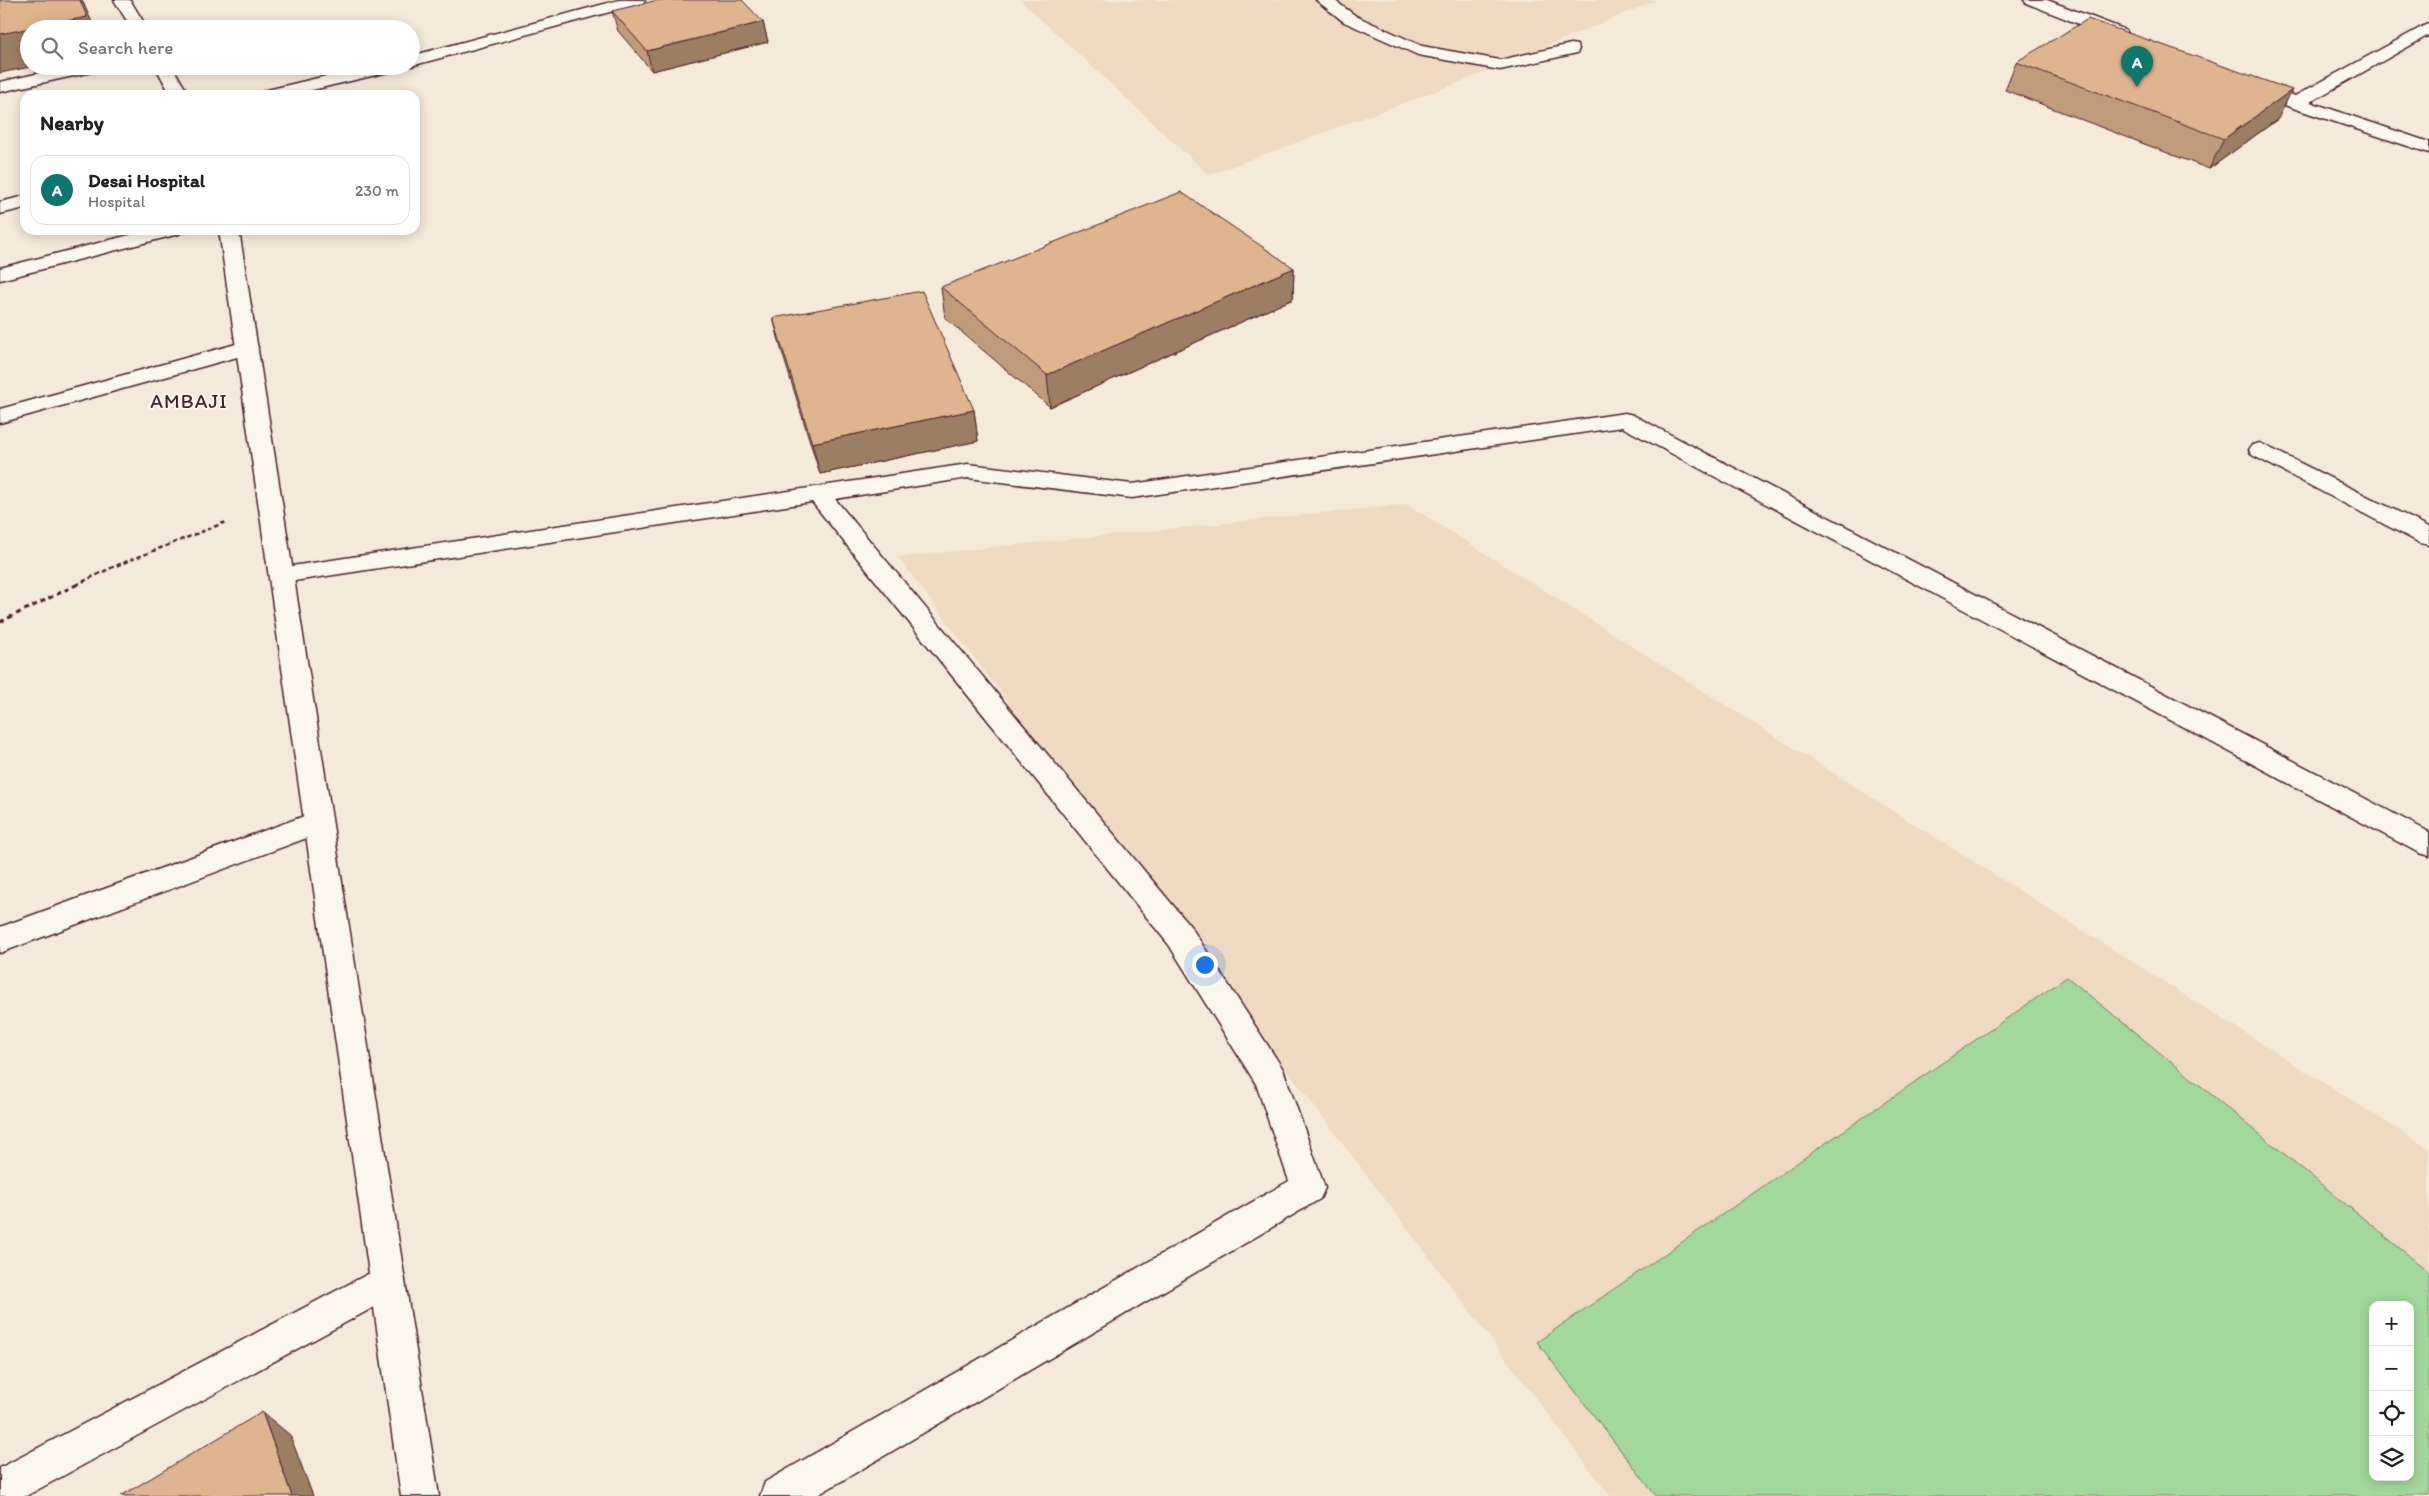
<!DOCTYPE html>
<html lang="en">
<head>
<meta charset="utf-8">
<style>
  body { margin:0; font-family:Itim,sans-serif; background:#f2f2f2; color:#202124 }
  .controls { position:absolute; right:15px; bottom:15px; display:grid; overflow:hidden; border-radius:10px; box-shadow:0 2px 12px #0003 }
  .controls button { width:45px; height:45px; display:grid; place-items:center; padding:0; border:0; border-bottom:1px solid #e0e0e0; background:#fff; color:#202124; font:25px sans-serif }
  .you { position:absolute; left:1204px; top:964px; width:18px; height:18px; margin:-12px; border:4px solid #fff; border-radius:50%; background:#1a73e8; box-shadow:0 0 0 8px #1a73e833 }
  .badge { display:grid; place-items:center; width:32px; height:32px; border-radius:50%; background:#0f766e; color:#fff; font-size:16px; font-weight:700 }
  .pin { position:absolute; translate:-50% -41px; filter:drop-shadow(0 1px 2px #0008) }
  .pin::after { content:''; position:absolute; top:26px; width:18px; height:15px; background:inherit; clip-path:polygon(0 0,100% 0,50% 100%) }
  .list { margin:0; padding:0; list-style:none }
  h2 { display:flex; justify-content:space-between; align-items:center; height:65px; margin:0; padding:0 20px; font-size:21px }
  h2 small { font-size:16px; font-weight:400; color:#757577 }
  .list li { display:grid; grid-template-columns:32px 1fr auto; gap:15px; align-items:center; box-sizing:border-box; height:70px; margin:0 10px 10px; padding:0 10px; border:1px solid #e0e0e0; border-radius:15px }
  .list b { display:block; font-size:19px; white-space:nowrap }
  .list p { margin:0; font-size:16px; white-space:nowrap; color:#757577 }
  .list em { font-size:16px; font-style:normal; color:#757577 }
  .icon { flex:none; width:28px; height:28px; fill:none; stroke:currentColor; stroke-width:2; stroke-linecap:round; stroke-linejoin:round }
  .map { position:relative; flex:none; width:2429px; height:1496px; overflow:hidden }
  .search { position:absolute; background:#fff; box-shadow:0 2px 12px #0003; left:20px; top:20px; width:400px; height:55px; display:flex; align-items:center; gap:12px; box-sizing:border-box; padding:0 18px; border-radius:28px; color:#757577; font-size:19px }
  .panel { position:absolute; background:#fff; box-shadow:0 2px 12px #0003; left:20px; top:90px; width:400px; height:145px; border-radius:15px }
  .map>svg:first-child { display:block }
  .built { fill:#eedac3; fill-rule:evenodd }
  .green { fill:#a2d89c; stroke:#767c64; fill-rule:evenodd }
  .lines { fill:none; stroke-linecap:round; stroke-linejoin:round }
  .service-casing { stroke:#4a1f2b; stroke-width:3 }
  .minor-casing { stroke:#4a1f2b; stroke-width:3 }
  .tertiary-casing { stroke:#4a1f2b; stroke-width:3 }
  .path-far1 { stroke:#4a1f2b; stroke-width:2.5; stroke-dasharray:4.5 3; stroke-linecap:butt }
  .path { stroke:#4a1f2b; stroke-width:3; stroke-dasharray:5 4; stroke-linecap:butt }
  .service { fill:#fbf7ec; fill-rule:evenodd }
  .minor { fill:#fbf7ec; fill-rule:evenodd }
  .tertiary { fill:#fbf7ec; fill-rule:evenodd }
  .wall { fill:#c09c7b; stroke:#4a1f2b }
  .shaded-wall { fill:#9c7f64; stroke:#4a1f2b }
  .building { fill:#dfb58f; stroke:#4a1f2b }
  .labels { text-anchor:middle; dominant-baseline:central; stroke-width:4; stroke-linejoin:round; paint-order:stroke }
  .neighbourhood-label { font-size:20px; letter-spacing:1px; fill:#4a1f2b; stroke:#fbf7ec }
</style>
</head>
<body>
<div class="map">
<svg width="2429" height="1496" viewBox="0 0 2429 1496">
  <rect width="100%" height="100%" fill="#f5ead9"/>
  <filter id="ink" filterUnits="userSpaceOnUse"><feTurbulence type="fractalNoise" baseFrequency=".02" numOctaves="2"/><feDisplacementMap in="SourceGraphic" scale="10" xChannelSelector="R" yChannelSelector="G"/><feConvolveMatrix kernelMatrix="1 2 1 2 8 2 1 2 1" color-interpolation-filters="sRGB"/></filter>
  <g filter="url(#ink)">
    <!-- built -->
    <g class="built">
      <path d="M1020,0H1657L1471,78L1209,175Z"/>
      <path d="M1407,504L2429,1149V1496H1610L898,557ZM2373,1305H2410V1477H2373Z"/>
    </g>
    <!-- green -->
    <path class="green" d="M2067,977L2429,1272V1496H1656L1537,1342ZM2373,1305H2410V1477H2373Z"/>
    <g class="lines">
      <defs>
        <path id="service" d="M1316,0H1334L1356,16L1422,46L1500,60L1571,44L1577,45L1579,49L1577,53L1500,70L1418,55L1344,22Z"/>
        <g id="minor">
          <path d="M619,0H645L643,3L411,66V56Z"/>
          <path d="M2024,0H2047L2126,30L2128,34L2126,38H2114L2026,3Z"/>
          <path d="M2429,23V35L2310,102L2429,142V153L2290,107L2247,90L2244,86L2247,82L2253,81L2295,96Z"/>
          <path d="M71,66H103L101,70L0,92V82Z"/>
          <path d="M368,66H399L397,70L291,95H260L263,91Z"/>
          <path d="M25,196V208L0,214V202Z"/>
          <path d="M149,230H182L179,234L0,280V268Z"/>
          <path d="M247,341L255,342L258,347L255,352L0,423V409Z"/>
          <path d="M1625,413L1633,415L2429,832V856L2419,853L1622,427L1132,498L968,478L835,499L1191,927L1283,1069L1325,1188L1320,1199L816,1496H760L765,1482L1289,1181L1256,1084L1169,945L812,502L281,583L272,581L269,575L272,569L968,464L1132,484Z"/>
          <path d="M2260,443L2429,527V545L2420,543L2252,455L2249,450L2252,445Z"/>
          <path d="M318,811L328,814L332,822L328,830L0,953V927Z"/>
          <path d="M387,1264L400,1269L405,1281L400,1293L26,1496H0V1468Z"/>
        </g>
        <g id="tertiary">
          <path d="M114,0H130L148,29H132Z"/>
          <path d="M155,66H172L189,95H171Z"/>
          <path d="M219,230H239L439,1496H401Z"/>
        </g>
      </defs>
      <!-- service casing -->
      <use href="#service" class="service-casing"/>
      <!-- minor casing -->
      <use href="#minor" class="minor-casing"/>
      <!-- tertiary casing -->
      <use href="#tertiary" class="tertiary-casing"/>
      <!-- path-far1 -->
      <path class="path-far1" d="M76,585L113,567L226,522"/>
      <!-- path -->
      <path class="path" d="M0,622L78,584"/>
      <!-- service -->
      <use href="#service" class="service"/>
      <!-- minor -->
      <use href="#minor" class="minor"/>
      <!-- tertiary -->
      <use href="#tertiary" class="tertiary"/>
    </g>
    <!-- wall -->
    <g class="wall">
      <path d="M612,11L763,22L768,42L652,71L618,31Z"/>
      <path d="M2016,62L2278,119L2209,169L2005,90Z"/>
      <path d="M1294,268L1293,299L1050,407L945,318L941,287Z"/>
      <path d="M773,318L974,410L978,441L820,474L781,349Z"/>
    </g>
    <!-- shaded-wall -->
    <g class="shaded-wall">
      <path d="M80,0H82L95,29H29V66H35L0,73V34Z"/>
      <path d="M763,22L768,42L652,71L647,51Z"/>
      <path d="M2292,90L2278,119L2209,169L2224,139Z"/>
      <path d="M1294,268L1293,299L1050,407L1047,375Z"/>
      <path d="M974,410L978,441L820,474L812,443Z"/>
      <path d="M262,1412L290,1435L313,1496H292Z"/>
    </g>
    <!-- building -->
    <g class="building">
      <path d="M0,0H80L87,17L0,34Z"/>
      <path d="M658,0H742L763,22L647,51L612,11Z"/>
      <path d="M2088,19L2292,90L2224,139L2016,62Z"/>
      <path d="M1181,192L1294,268L1047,375L941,287Z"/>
      <path d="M922,291L974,410L812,443L773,318Z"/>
      <path d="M262,1412L292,1496H121Z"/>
    </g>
  </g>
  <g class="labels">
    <!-- neighbourhood labels -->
    <g class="neighbourhood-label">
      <text x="189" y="401">AMBAJI</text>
    </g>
  </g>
</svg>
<div class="controls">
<button>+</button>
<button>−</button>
<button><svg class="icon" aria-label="locate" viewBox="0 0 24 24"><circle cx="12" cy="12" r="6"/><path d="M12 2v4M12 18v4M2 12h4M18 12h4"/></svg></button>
<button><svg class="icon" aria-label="layers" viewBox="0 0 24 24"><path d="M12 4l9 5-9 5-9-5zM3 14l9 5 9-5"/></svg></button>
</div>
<div class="you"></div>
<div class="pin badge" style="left:2137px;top:87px">A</div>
<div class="search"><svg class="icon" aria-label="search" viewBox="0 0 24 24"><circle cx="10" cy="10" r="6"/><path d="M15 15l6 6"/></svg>Search here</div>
<section class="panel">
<h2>Nearby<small></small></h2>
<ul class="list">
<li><span class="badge">A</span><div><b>Desai Hospital</b><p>Hospital</p></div><em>230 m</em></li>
</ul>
</section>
</div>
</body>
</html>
